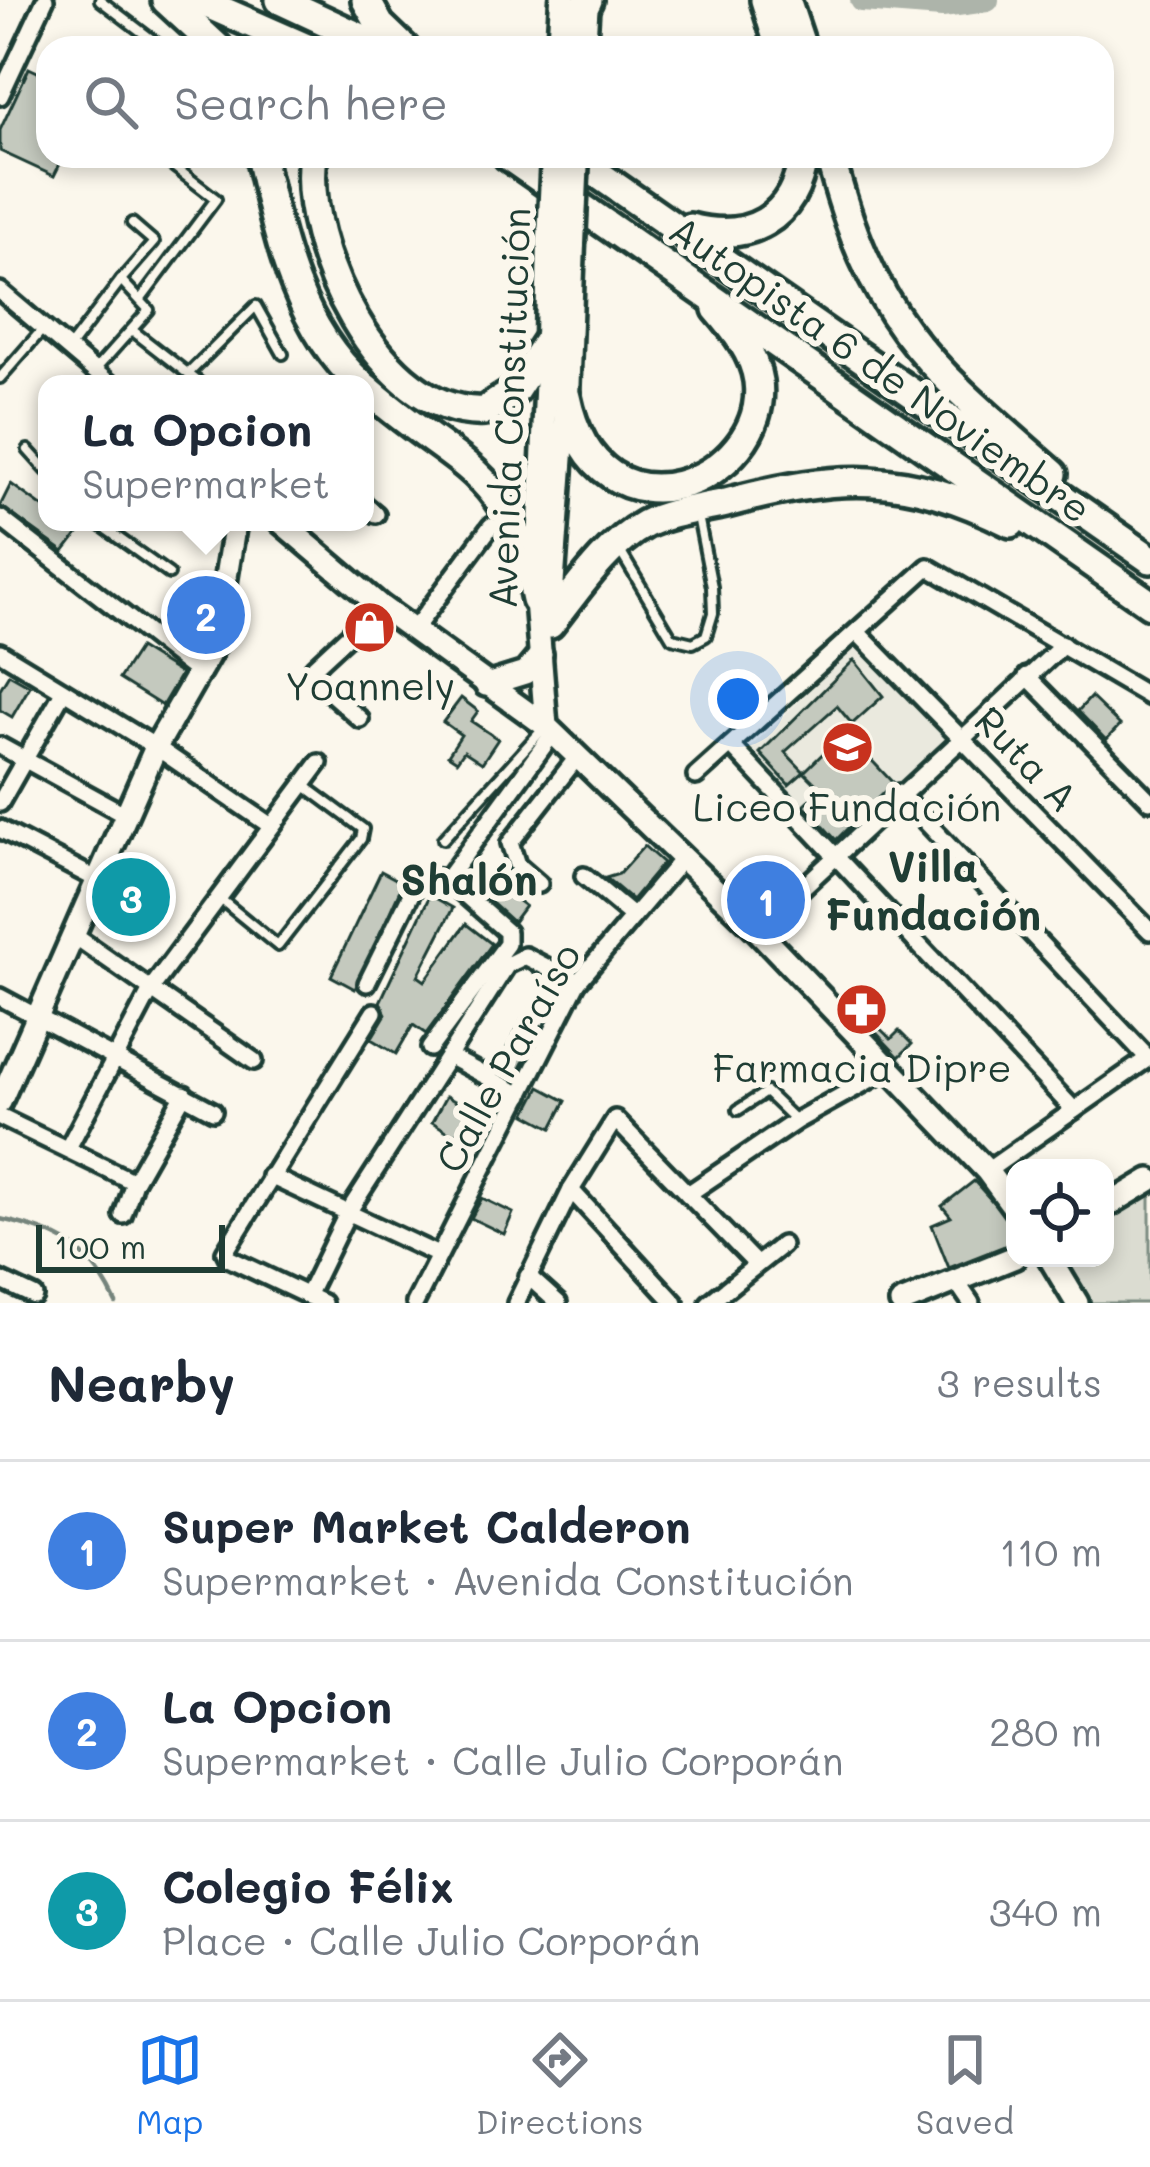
<!DOCTYPE html>
<html lang="en">
<head>
<meta charset="utf-8">
<style>
  body { margin:0; font-family:Mali,sans-serif; background:#f6f6f7; color:#1f2937 }
  .controls { position:absolute; right:36px; bottom:36px; display:grid; overflow:hidden; border-radius:24px; box-shadow:0 6px 18px #0003 }
  .controls button { width:108px; height:108px; display:grid; place-items:center; padding:0; border:0; border-bottom:3px solid #e0e1e3; background:#fff; color:#1f2937; font:60px sans-serif }
  .scale { position:absolute; left:36px; bottom:30px; width:189px; box-sizing:border-box; padding-left:12px; border:6px solid #1f3d34; border-top:0; font-size:33px; line-height:42px; white-space:nowrap; color:#1f3d34; -webkit-text-stroke:9px #fbf7ec; paint-order:stroke }
  .you { position:absolute; left:738px; top:699px; width:42px; height:42px; margin:-30px; border:9px solid #fff; border-radius:50%; background:#1a73e8; box-shadow:0 0 0 18px #1a73e833 }
  .badge { display:grid; place-items:center; width:78px; height:78px; border-radius:50%; background:#1a73e8; color:#fff; font-size:39px; font-weight:700 }
  .pin { position:absolute; translate:-50% -50%; border:6px solid #fff; box-shadow:0 3px 12px #0006 }
  .popup { position:absolute; left:38px; top:375px; width:336px; height:156px; box-sizing:border-box; display:grid; place-content:center; border-radius:24px; background:#fff; filter:drop-shadow(0 3px 9px #0005); font-size:39px; white-space:nowrap; color:#747a83 }
  .popup b { font-size:45px; color:#1f2937 }
  .popup::after { content:''; position:absolute; left:50%; top:100%; margin-left:-24px; border:24px solid transparent; border-top-color:#fff }
  .list { margin:0; padding:0; list-style:none }
  h2 { display:flex; justify-content:space-between; align-items:center; height:156px; margin:0; padding:0 48px; font-size:51px }
  h2 small { font-size:39px; font-weight:400; color:#747a83 }
  .list li { display:grid; grid-template-columns:78px 1fr auto; gap:36px; align-items:center; box-sizing:border-box; height:180px; padding:0 48px; border-top:3px solid #e0e1e3 }
  .list b { display:block; font-size:45px; white-space:nowrap }
  .list p { margin:0; font-size:39px; white-space:nowrap; color:#747a83 }
  .list em { font-size:39px; font-style:normal; color:#747a83 }
  .icon { flex:none; width:66px; height:66px; fill:none; stroke:currentColor; stroke-width:2; stroke-linecap:round; stroke-linejoin:round }
  .map { position:relative; flex:none; width:1150px; height:1303px; overflow:hidden }
  .search { position:absolute; background:#fff; box-shadow:0 6px 18px #0003; left:36px; right:36px; top:36px; height:132px; display:flex; align-items:center; gap:30px; box-sizing:border-box; padding:0 42px; border-radius:36px; color:#747a83; font-size:45px }
  .sheet { height:696px; background:#fff }
  nav { display:flex; justify-content:space-around; align-items:center; box-sizing:border-box; height:168px; border-top:3px solid #e0e1e3; background:#fff; font-size:33px; color:#747a83 }
  nav a { display:grid; justify-items:center; gap:6px }
  nav .on { color:#1a73e8 }
  .map>svg:first-child { display:block }
  .built { fill:#eae9de }
  .green { fill:#dbdcd1; stroke:#7d8c82; stroke-width:3 }
  .lines { fill:none; stroke-linecap:round; stroke-linejoin:round }
  .stream { stroke:#74847b; stroke-width:4.5 }
  .river { stroke:#adb4aa; stroke-width:24 }
  .building { fill:#c4c9be; stroke:#1f3d34; stroke-width:3 }
  .lane-casing { stroke:#1f3d34; stroke-width:16 }
  .street-casing { stroke:#1f3d34; stroke-width:24 }
  .secondary-casing { stroke:#1f3d34; stroke-width:30 }
  .primary-casing { stroke:#1f3d34; stroke-width:33 }
  .highway-casing { stroke:#1f3d34; stroke-width:36 }
  .lane { stroke:#fbf7ec; stroke-width:8 }
  .street { stroke:#fbf7ec; stroke-width:15 }
  .secondary { stroke:#fbf7ec; stroke-width:21 }
  .primary { stroke:#fbf7ec; stroke-width:24 }
  .highway { stroke:#fbf7ec; stroke-width:27 }
  .primary-bridge-casing { stroke:#1f3d34; stroke-width:33; stroke-linecap:butt }
  .primary-bridge { stroke:#fbf7ec; stroke-width:24 }
  .labels { text-anchor:middle; dominant-baseline:central; stroke-width:12; stroke-linejoin:round; paint-order:stroke }
  .street-label { font-size:39px; fill:#1f3d34; stroke:#fbf7ec }
  .poi-label { font-size:39px; fill:#1f3d34; stroke:#fbf7ec }
  .neighbourhood-label { font-size:42px; font-weight:bold; fill:#1f3d34; stroke:#fbf7ec }
</style>
</head>
<body>
<div class="map">
<svg width="1150" height="1303" viewBox="0 0 1150 1303">
  <rect width="100%" height="100%" fill="#fbf7ec"/>
  <filter id="ink" filterUnits="userSpaceOnUse"><feTurbulence type="fractalNoise" baseFrequency=".00833" numOctaves="2"/><feDisplacementMap in="SourceGraphic" scale="24" xChannelSelector="R" yChannelSelector="G"/><feConvolveMatrix kernelMatrix="1 2 1 2 8 2 1 2 1" color-interpolation-filters="sRGB"/></filter>
  <g filter="url(#ink)">
    <!-- built -->
    <path class="built" d="M859,644L951,742L835,852L743,754Z"/>
    <!-- green -->
    <path class="green" d="M1150,1191V1303H1084L1057,1258H1105V1217Z"/>
    <g class="lines">
      <!-- stream -->
      <path class="stream" d="M0,1219C58,1231 90,1247 116,1303"/>
      <!-- river -->
      <path class="river" d="M862,0L942,6L987,0"/>
    </g>
    <!-- building -->
    <g class="building">
      <path d="M29,68L48,77V156H64L54,176L0,151V130Z"/>
      <path d="M11,484L47,510V522H70L81,530L64,552L0,506Z"/>
      <path d="M139,648L181,674L162,706L119,679Z"/>
      <path d="M854,660L883,696L852,724L837,706L785,752L804,772L789,785L760,753Z"/>
      <path d="M9,674L30,686L12,717L0,710V689Z"/>
      <path d="M1091,697L1120,725L1106,740L1078,711Z"/>
      <path d="M461,698L478,711L471,721L498,739L482,763L464,751L457,761L448,755L461,735L443,722Z"/>
      <path d="M845,732L893,783L836,840L804,805L821,789L804,772Z"/>
      <path d="M644,846L663,863L632,900L606,878L619,874Z"/>
      <path d="M123,862L163,888L134,932L102,908Z"/>
      <path d="M381,871L403,883L355,989L331,976Z"/>
      <path d="M492,881L525,906L513,922L482,894Z"/>
      <path d="M430,895L453,908L418,976L425,981L466,924L492,944L426,1034L413,1025L396,1054L371,1039L386,1014L380,1002Z"/>
      <path d="M864,995L876,1007L867,1016L891,1039L899,1031L912,1044L899,1057L852,1007Z"/>
      <path d="M524,1016L542,1026L515,1078L496,1068Z"/>
      <path d="M540,1087L566,1101L552,1128L526,1114Z"/>
      <path d="M446,1096L470,1110L455,1136L432,1122Z"/>
      <path d="M974,1181L1012,1223L1015,1242L949,1268L932,1225L951,1217L942,1206Z"/>
      <path d="M482,1198L513,1213L504,1234L471,1218Z"/>
    </g>
    <g class="lines">
      <defs>
        <g id="lane">
          <path d="M100,0L163,48"/>
          <path d="M141,299L216,199L168,162L172,156"/>
          <path d="M132,330L201,384"/>
          <path d="M73,343L121,280"/>
          <path d="M95,370L149,310L121,280L154,242L132,223"/>
          <path d="M189,373L256,306L283,354"/>
          <path d="M0,378L42,330"/>
          <path d="M28,450L47,471"/>
          <path d="M96,522L169,574"/>
          <path d="M620,551L672,638L693,643L706,636L713,613L712,587L698,516"/>
          <path d="M443,839L543,729"/>
          <path d="M218,897L278,946L361,839L363,829L305,786"/>
          <path d="M738,1110L766,1092L795,1120"/>
        </g>
        <g id="street">
          <path d="M0,96L45,0"/>
          <path d="M0,291L110,384"/>
          <path d="M365,505L376,514"/>
          <path d="M0,518L195,670"/>
          <path d="M413,631L491,526"/>
          <path d="M857,632L1150,931"/>
          <path d="M0,652L156,747L271,826"/>
          <path d="M1027,676L1150,801"/>
          <path d="M360,719L316,680L314,667L380,606"/>
          <path d="M731,745L1074,1110"/>
          <path d="M0,746L126,815"/>
          <path d="M696,776L928,567L1150,697"/>
          <path d="M899,793L1148,1058"/>
          <path d="M0,803L63,692"/>
          <path d="M0,829L96,879"/>
          <path d="M584,876L631,915"/>
          <path d="M447,879L551,736"/>
          <path d="M539,884L517,865L510,843L575,760"/>
          <path d="M757,930L1063,645"/>
          <path d="M72,934L254,1061"/>
          <path d="M367,983L420,876L447,879L507,932V944L430,1048"/>
          <path d="M0,997L213,1111"/>
          <path d="M450,1057L521,1095"/>
          <path d="M0,1117L134,1182"/>
          <path d="M69,1146L153,986L319,763"/>
          <path d="M987,1171L1150,1057"/>
          <path d="M270,1176L436,1254"/>
          <path d="M571,1190L675,1303"/>
          <path d="M688,1194L796,1121L891,1068"/>
          <path d="M123,1215L134,1182L184,1094"/>
          <path d="M528,1276L558,1303"/>
          <path d="M0,1280L34,1296"/>
          <path d="M956,1281L971,1303"/>
          <path d="M307,1296L347,1214L507,965L525,956L577,983"/>
          <path d="M323,1303L228,1258L225,1252L374,1012"/>
          <path d="M415,1303L577,983L682,859"/>
          <path d="M516,1303L571,1190L615,1119L756,1264"/>
          <path d="M709,1303L782,1245"/>
        </g>
        <g id="secondary">
          <path d="M548,340L536,600L546,726L757,930L987,1171L1015,1209"/>
          <path d="M281,522L380,606L546,726"/>
          <path d="M550,624L566,404"/>
          <path d="M486,685L525,673L541,654"/>
          <path d="M0,1102L156,747L215,644L235,522"/>
          <path d="M1105,1207L1150,1180"/>
          <path d="M1050,1258L1077,1303"/>
          <path d="M901,1303L1015,1257"/>
        </g>
        <g id="primary">
          <path d="M560,48L563,0"/>
          <path d="M583,48L586,0"/>
          <path d="M548,340L550,238"/>
          <path d="M566,397L572,244"/>
        </g>
        <g id="highway">
          <path d="M166,0L218,48"/>
          <path d="M198,0L307,48"/>
          <path d="M280,0L383,48"/>
          <path d="M366,0L380,25L404,48"/>
          <path d="M765,0L780,48"/>
          <path d="M786,0L802,48"/>
          <path d="M586,4L588,0"/>
          <path d="M260,156C279,239 296,325 361,384"/>
          <path d="M313,156C300,244 380,417 484,411L514,392L548,340"/>
          <path d="M508,156L1150,604"/>
          <path d="M572,156L1150,559"/>
          <path d="M830,156C873,324 928,365 1053,474"/>
          <path d="M690,228C748,243 795,220 803,156"/>
          <path d="M365,387C458,470 508,462 536,600"/>
          <path d="M566,397C599,555 771,479 758,381C754,353 735,330 717,309"/>
          <path d="M550,624C578,589 605,546 645,524C668,512 700,509 726,503C839,473 904,470 1011,523"/>
        </g>
      </defs>
      <!-- lane casing -->
      <use href="#lane" class="lane-casing"/>
      <!-- street casing -->
      <use href="#street" class="street-casing"/>
      <!-- secondary casing -->
      <use href="#secondary" class="secondary-casing"/>
      <!-- primary casing -->
      <use href="#primary" class="primary-casing"/>
      <!-- highway casing -->
      <use href="#highway" class="highway-casing"/>
      <!-- lane -->
      <use href="#lane" class="lane"/>
      <!-- street -->
      <use href="#street" class="street"/>
      <!-- secondary -->
      <use href="#secondary" class="secondary"/>
      <!-- primary -->
      <use href="#primary" class="primary"/>
      <!-- highway -->
      <use href="#highway" class="highway"/>
      <defs>
        <g id="primary-bridge">
          <path d="M550,238L554,156"/>
          <path d="M572,244L576,156"/>
        </g>
      </defs>
      <!-- primary-bridge casing -->
      <use href="#primary-bridge" class="primary-bridge-casing"/>
      <!-- primary-bridge -->
      <use href="#primary-bridge" class="primary-bridge"/>
    </g>
  </g>
  <!-- icons -->
  <defs>
    <symbol id="shop-disc" viewBox="-11 -11 22 22"><circle r="9.5" fill="#c8321e" stroke="#fbf7ec"/><path d="M-5-2.5h2.3a2.7 3.5 0 0 1 5.4 0H5L5.5 6h-11ZM-1.5-2.5h3a1.5 2.3 0 0 0-3 0Z" fill="#fff"/></symbol>
    <symbol id="school-disc" viewBox="-11 -11 22 22"><circle r="9.5" fill="#c8321e" stroke="#fbf7ec"/><path d="M0-5L7-2L0 1L-7-2ZM-4 1L0 2.5L4 1V4Q0 6-4 4Z" fill="#fff"/></symbol>
    <symbol id="pharmacy-disc" viewBox="-11 -11 22 22"><circle r="9.5" fill="#c8321e" stroke="#fbf7ec"/><path d="M-2-6h4v4h4v4h-4v4h-4v-4h-4v-4h4Z" fill="#fff"/></symbol>
  </defs>
  <g fill-rule="evenodd">
    <use href="#shop-disc" x="340" y="598" width="59" height="59"/>
    <use href="#school-disc" x="818" y="718" width="59" height="59"/>
    <use href="#pharmacy-disc" x="832" y="980" width="59" height="59"/>
  </g>
  <g class="labels">
    <!-- street labels -->
    <g class="street-label">
      <text transform="translate(881 368) rotate(35)">Autopista 6 de Noviembre</text>
      <text transform="translate(508 408) rotate(-88)">Avenida Constitución</text>
      <text transform="translate(1027 758) rotate(46)">Ruta A</text>
      <text transform="translate(507 1057) rotate(-61)">Calle Paraíso</text>
    </g>
    <!-- poi labels -->
    <g class="poi-label">
      <text x="370" y="684">Yoannely</text>
      <text x="847" y="805">Liceo Fundación</text>
      <text x="862" y="1066">Farmacia Dipre</text>
    </g>
    <!-- neighbourhood labels -->
    <g class="neighbourhood-label">
      <text x="933" y="865">Villa<tspan x="933" dy="48">Fundación</tspan></text>
      <text x="469" y="878">Shalón</text>
    </g>
  </g>
</svg>
<div class="controls">
<button><svg class="icon" aria-label="locate" viewBox="0 0 24 24"><circle cx="12" cy="12" r="6"/><path d="M12 2v4M12 18v4M2 12h4M18 12h4"/></svg></button>
</div>
<div class="scale">100 m</div>
<div class="you"></div>
<div class="pin badge" style="left:766px;top:900px;background:#3f7fe0">1</div>
<div class="pin badge" style="left:206px;top:615px;background:#3f7fe0">2</div>
<div class="popup"><b>La Opcion</b>Supermarket</div>
<div class="pin badge" style="left:131px;top:897px;background:#0f9aa8">3</div>
<div class="search"><svg class="icon" aria-label="search" viewBox="0 0 24 24"><circle cx="10" cy="10" r="6"/><path d="M15 15l6 6"/></svg>Search here</div>
</div>
<section class="sheet">
<h2>Nearby<small>3 results</small></h2>
<ul class="list">
<li><span class="badge" style="background:#3f7fe0">1</span><div><b>Super Market Calderon</b><p>Supermarket · Avenida Constitución</p></div><em>110 m</em></li>
<li><span class="badge" style="background:#3f7fe0">2</span><div><b>La Opcion</b><p>Supermarket · Calle Julio Corporán</p></div><em>280 m</em></li>
<li><span class="badge" style="background:#0f9aa8">3</span><div><b>Colegio Félix</b><p>Place · Calle Julio Corporán</p></div><em>340 m</em></li>
</ul>
</section>
<nav>
<a class="on"><svg class="icon" aria-label="map" viewBox="0 0 24 24"><path d="M3 6l6-2 6 2 6-2v14l-6 2-6-2-6 2zM9 4v14M15 6v14"/></svg>Map</a>
<a><svg class="icon" aria-label="directions" viewBox="0 0 24 24"><path d="M12 3l9 9-9 9-9-9zM9 14v-3h6M13 9l2 2-2 2"/></svg>Directions</a>
<a><svg class="icon" aria-label="saved" viewBox="0 0 24 24"><path d="M7 4h10v16l-5-4-5 4z"/></svg>Saved</a>
</nav>
</body>
</html>
